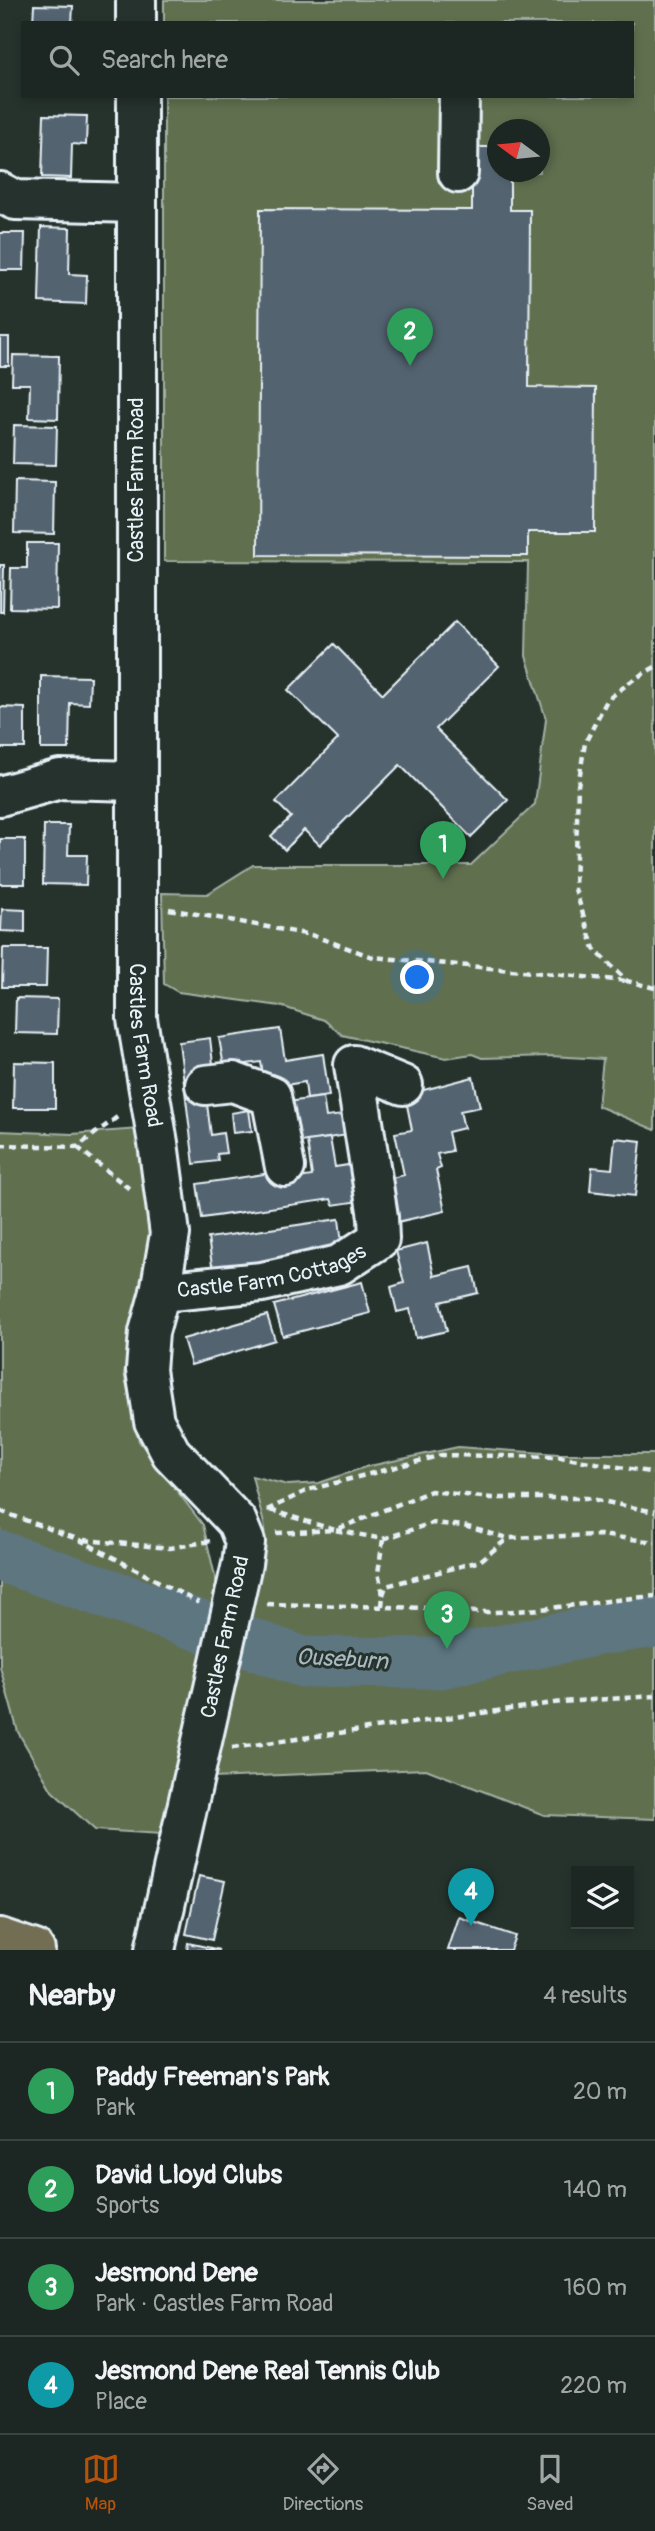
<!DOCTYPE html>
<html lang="en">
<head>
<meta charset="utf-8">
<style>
  body { margin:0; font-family:Pangolin,sans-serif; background:#29322f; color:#f1f3f6 }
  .controls { position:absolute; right:21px; bottom:21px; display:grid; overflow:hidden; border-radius:0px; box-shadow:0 4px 10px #0003 }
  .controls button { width:63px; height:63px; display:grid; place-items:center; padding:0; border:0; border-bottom:2px solid #3a4340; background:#1c2622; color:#f1f3f6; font:35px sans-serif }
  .compass { position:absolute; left:487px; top:119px; width:63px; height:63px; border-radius:50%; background:#1c2622; box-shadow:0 4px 10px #0003; rotate:285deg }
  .you { position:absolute; left:418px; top:978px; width:24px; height:24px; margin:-18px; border:5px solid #fff; border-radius:50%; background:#1a73e8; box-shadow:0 0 0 10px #1a73e833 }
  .badge { display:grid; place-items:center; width:46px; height:46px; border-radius:50%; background:#b45309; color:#fff; font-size:23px; font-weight:700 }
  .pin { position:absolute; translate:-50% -58px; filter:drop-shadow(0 2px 4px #0008) }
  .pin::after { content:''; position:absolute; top:37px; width:24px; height:21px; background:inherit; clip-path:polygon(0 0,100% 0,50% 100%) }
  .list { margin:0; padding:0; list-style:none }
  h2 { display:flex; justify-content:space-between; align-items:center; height:91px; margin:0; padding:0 28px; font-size:30px }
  h2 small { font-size:23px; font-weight:400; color:#a0a5a5 }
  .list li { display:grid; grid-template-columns:46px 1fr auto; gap:21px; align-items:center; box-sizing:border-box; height:98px; padding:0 28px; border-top:2px solid #3a4340 }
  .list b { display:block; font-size:26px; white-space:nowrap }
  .list p { margin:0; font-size:23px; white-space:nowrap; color:#a0a5a5 }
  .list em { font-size:23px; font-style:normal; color:#a0a5a5 }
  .icon { flex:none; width:38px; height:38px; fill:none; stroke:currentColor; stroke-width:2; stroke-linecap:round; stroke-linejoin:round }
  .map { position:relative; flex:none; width:655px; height:1950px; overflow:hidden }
  .search { position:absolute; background:#1c2622; box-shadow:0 4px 10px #0003; left:21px; right:21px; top:21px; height:77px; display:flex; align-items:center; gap:18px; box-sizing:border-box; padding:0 24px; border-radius:0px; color:#a0a5a5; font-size:26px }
  .sheet { height:483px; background:#1c2622 }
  nav { display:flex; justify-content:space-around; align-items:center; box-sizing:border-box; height:98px; border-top:2px solid #3a4340; background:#1c2622; font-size:19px; color:#a0a5a5 }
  nav a { display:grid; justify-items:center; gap:4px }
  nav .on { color:#b45309 }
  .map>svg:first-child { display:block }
  .green { fill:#616f50; stroke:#a4b0a4; stroke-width:2; fill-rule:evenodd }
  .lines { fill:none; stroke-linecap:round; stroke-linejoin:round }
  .river { stroke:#5d7680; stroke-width:51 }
  .building { fill:#52636f; stroke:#e8f1f8; stroke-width:2 }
  .minor-casing { stroke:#e8f1f8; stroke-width:44 }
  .major-casing { stroke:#e8f1f8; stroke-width:44 }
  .path { stroke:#e8f1f8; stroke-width:4.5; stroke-dasharray:7 5; stroke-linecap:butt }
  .minor { stroke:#26332d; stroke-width:38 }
  .major { stroke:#726e52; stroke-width:38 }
  .labels { text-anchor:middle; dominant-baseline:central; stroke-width:6; stroke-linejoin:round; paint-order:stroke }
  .street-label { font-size:21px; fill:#e8f1f8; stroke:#26332d }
  .water-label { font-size:23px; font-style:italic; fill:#a9bac2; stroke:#26332d }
</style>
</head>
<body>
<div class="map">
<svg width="655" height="1950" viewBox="0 0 655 1950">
  <rect width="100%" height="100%" fill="#26332d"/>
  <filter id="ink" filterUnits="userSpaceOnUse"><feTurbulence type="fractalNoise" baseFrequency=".0143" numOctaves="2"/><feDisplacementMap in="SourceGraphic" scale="14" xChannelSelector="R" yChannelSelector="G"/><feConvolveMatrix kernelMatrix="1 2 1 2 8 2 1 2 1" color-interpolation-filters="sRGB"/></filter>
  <g filter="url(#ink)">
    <!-- green -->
    <g class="green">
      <path d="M164,0H655V1130L598,1106L603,1059L550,1056L482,1058L472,1054L446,1058L342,1035L324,1020L280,1006L178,992L164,984L162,893L207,894L253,865H471L535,804L546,719L526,656L528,562L164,561V96H632V23H164ZM498,130H540V172H498Z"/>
      <path d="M139,1129L150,1191L153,1258L124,1373L139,1441L203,1525L222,1606L162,1834L95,1830L52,1791L18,1732L0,1667V1131L72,1134Z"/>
      <path d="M458,1447L559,1454H655V1819L544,1815L426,1769L213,1778L265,1528L252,1476L288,1485L319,1483L365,1467Z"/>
    </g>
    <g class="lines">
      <!-- river -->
      <path class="river" d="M0,1556L303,1662L440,1663L598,1630L655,1622"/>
    </g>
    <!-- building -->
    <g class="building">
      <path d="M34,5L73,6L72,23H33Z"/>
      <path d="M44,115L87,116L86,145L72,144L71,178L42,177Z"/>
      <path d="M477,147H498V172H510V210H530L529,387L596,388L595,532H528V556L258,555L260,209L472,210V172H477Z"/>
      <path d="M41,227L70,228L69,274L87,275L86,304L39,302Z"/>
      <path d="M0,233H25L24,270H0Z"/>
      <rect x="0" y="337" width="9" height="29"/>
      <path d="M13,355L59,356L58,419L29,418L30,384H12Z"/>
      <path d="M14,425L57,426L56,465L13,464Z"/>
      <path d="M15,481L55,482L54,534L14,533Z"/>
      <path d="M27,543H58L57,609L10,608L11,568H27Z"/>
      <path d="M0,565H4L3,612H0Z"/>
      <path d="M455,622L499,666L436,729L508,800L471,837L400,765L320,845L304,830L285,850L271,836L291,817L276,802L338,739L288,690L334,644L383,694Z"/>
      <path d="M41,676L90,677L89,704L70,703L69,749H41Z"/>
      <path d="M0,707L25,708V748H0Z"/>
      <path d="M44,825H69L68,855H87L86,885L43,884Z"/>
      <rect x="0" y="839" width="25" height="45"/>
      <path d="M2,909L25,910V932L1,931Z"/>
      <path d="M3,948H47L46,987H2Z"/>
      <path d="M16,998L58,999L57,1034L15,1033Z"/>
      <path d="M280,1029L285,1060L323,1054L329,1096L307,1099L305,1082L265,1088L261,1062L224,1067L219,1038Z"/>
      <path d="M210,1038L213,1064L202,1065L211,1135L223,1133L226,1153L217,1154L218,1161L194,1164L179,1042Z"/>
      <path d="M14,1062L55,1063V1108H13Z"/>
      <path d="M473,1077L480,1107L460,1111L464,1128L448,1132L452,1151L437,1154L441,1168L436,1170L445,1211L393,1223L383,1180L404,1175L395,1133L412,1130L405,1095Z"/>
      <path d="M323,1097L326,1117L352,1114L355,1134L300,1142L298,1126L284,1129L280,1103Z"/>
      <path d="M249,1110L252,1131L233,1133L231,1113Z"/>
      <path d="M330,1138L335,1167L361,1163L366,1200L333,1205L331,1199L202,1218L197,1184L277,1172L279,1181L312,1176L307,1141Z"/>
      <path d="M615,1138L641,1141L635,1196L590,1191L592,1167L612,1169Z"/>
      <path d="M339,1219L343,1252L213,1272L208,1238Z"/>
      <path d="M427,1243L434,1276L472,1267L478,1293L440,1302L447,1331L416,1338L410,1309L397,1312L391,1287L404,1283L396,1251Z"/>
      <path d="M362,1282L370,1313L283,1336L274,1305Z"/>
      <path d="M267,1315L275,1340L191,1365L183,1339Z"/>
      <path d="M199,1876L225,1881L212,1940L186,1934Z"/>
      <path d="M459,1917L515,1936L510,1950H448Z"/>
      <path d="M188,1943L211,1948L219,1950H187Z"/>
    </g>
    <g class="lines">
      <defs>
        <g id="minor">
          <path d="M136,0V23"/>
          <path id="s1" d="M137,96V1019L158,1143L170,1234L160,1292L149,1332L146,1370L154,1421L171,1453L237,1522L245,1542L242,1564L155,1950"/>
          <path d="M458,173L459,96"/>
          <path d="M0,192L15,200L137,203"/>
          <path d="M0,796L60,779L136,781"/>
          <path d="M205,1085L233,1082L271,1096L285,1167"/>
          <path id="s2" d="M160,1292L262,1282L339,1265L379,1239L378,1217L354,1065L403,1085"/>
        </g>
        <path id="major" d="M0,1938L35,1950"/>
      </defs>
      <!-- minor casing -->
      <use href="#minor" class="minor-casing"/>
      <!-- major casing -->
      <use href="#major" class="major-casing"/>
      <!-- path -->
      <g class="path">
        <path d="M655,667L634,679L607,700L585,743L578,786L575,889L594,949L627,981L655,988"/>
        <path d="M169,909L311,935L373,957L627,981"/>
        <path d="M0,1145L77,1147L120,1115"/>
        <path d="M77,1147L131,1190"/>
        <path d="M267,1510L308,1490L442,1455L560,1457L655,1473"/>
        <path d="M270,1510L335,1530L431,1491L491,1498H587L655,1512"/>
        <path d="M0,1511L80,1540L199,1603"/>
        <path d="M276,1533L335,1530L383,1539L432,1523L464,1526L507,1538L600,1535L655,1542"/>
        <path d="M84,1540L170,1548L211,1541"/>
        <path d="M383,1595L386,1586L480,1561L507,1539"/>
        <path d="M267,1604L429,1608C503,1620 581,1602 655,1596"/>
        <path d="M382,1606L383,1595L378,1573L383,1539"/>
        <path d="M232,1748L561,1702L655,1696"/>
      </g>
      <!-- minor -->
      <use href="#minor" class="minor"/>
      <!-- major -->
      <use href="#major" class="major"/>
    </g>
  </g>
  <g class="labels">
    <!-- street labels -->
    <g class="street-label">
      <text transform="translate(136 480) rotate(-90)">Castles Farm Road</text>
      <text stroke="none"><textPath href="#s1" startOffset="950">Castles Farm Road</textPath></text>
      <text stroke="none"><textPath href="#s2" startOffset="114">Castle Farm Cottages</textPath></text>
      <text transform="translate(225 1637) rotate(-78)">Castles Farm Road</text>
    </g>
    <!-- water labels -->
    <g class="water-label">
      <text transform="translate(342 1659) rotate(3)">Ouseburn</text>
    </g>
  </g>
</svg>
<div class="controls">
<button><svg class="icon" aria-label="layers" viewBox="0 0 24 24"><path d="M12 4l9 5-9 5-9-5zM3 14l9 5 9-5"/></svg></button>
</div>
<svg class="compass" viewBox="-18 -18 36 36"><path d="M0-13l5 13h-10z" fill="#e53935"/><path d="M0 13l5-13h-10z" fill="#a0a5a5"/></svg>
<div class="you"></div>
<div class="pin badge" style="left:443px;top:879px;background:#2e9e5b">1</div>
<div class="pin badge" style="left:410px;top:366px;background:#2e9e5b">2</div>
<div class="pin badge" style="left:447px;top:1649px;background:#2e9e5b">3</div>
<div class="pin badge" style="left:471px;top:1926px;background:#0f9aa8">4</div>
<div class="search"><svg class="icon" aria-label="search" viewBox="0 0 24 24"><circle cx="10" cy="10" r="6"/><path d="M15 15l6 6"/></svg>Search here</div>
</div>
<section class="sheet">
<h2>Nearby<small>4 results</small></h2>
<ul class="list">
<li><span class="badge" style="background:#2e9e5b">1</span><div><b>Paddy Freeman's Park</b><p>Park</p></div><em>20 m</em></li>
<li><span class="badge" style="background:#2e9e5b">2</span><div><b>David Lloyd Clubs</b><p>Sports</p></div><em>140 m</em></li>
<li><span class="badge" style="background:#2e9e5b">3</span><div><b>Jesmond Dene</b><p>Park · Castles Farm Road</p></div><em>160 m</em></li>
<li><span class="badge" style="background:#0f9aa8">4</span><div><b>Jesmond Dene Real Tennis Club</b><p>Place</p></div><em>220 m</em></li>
</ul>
</section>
<nav>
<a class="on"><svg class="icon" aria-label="map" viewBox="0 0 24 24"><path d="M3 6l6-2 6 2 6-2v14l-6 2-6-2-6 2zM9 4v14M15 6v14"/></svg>Map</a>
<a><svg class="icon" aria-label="directions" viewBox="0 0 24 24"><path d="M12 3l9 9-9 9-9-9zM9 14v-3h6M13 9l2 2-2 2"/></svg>Directions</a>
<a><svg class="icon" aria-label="saved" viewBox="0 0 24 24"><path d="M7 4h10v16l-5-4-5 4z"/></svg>Saved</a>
</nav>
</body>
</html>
